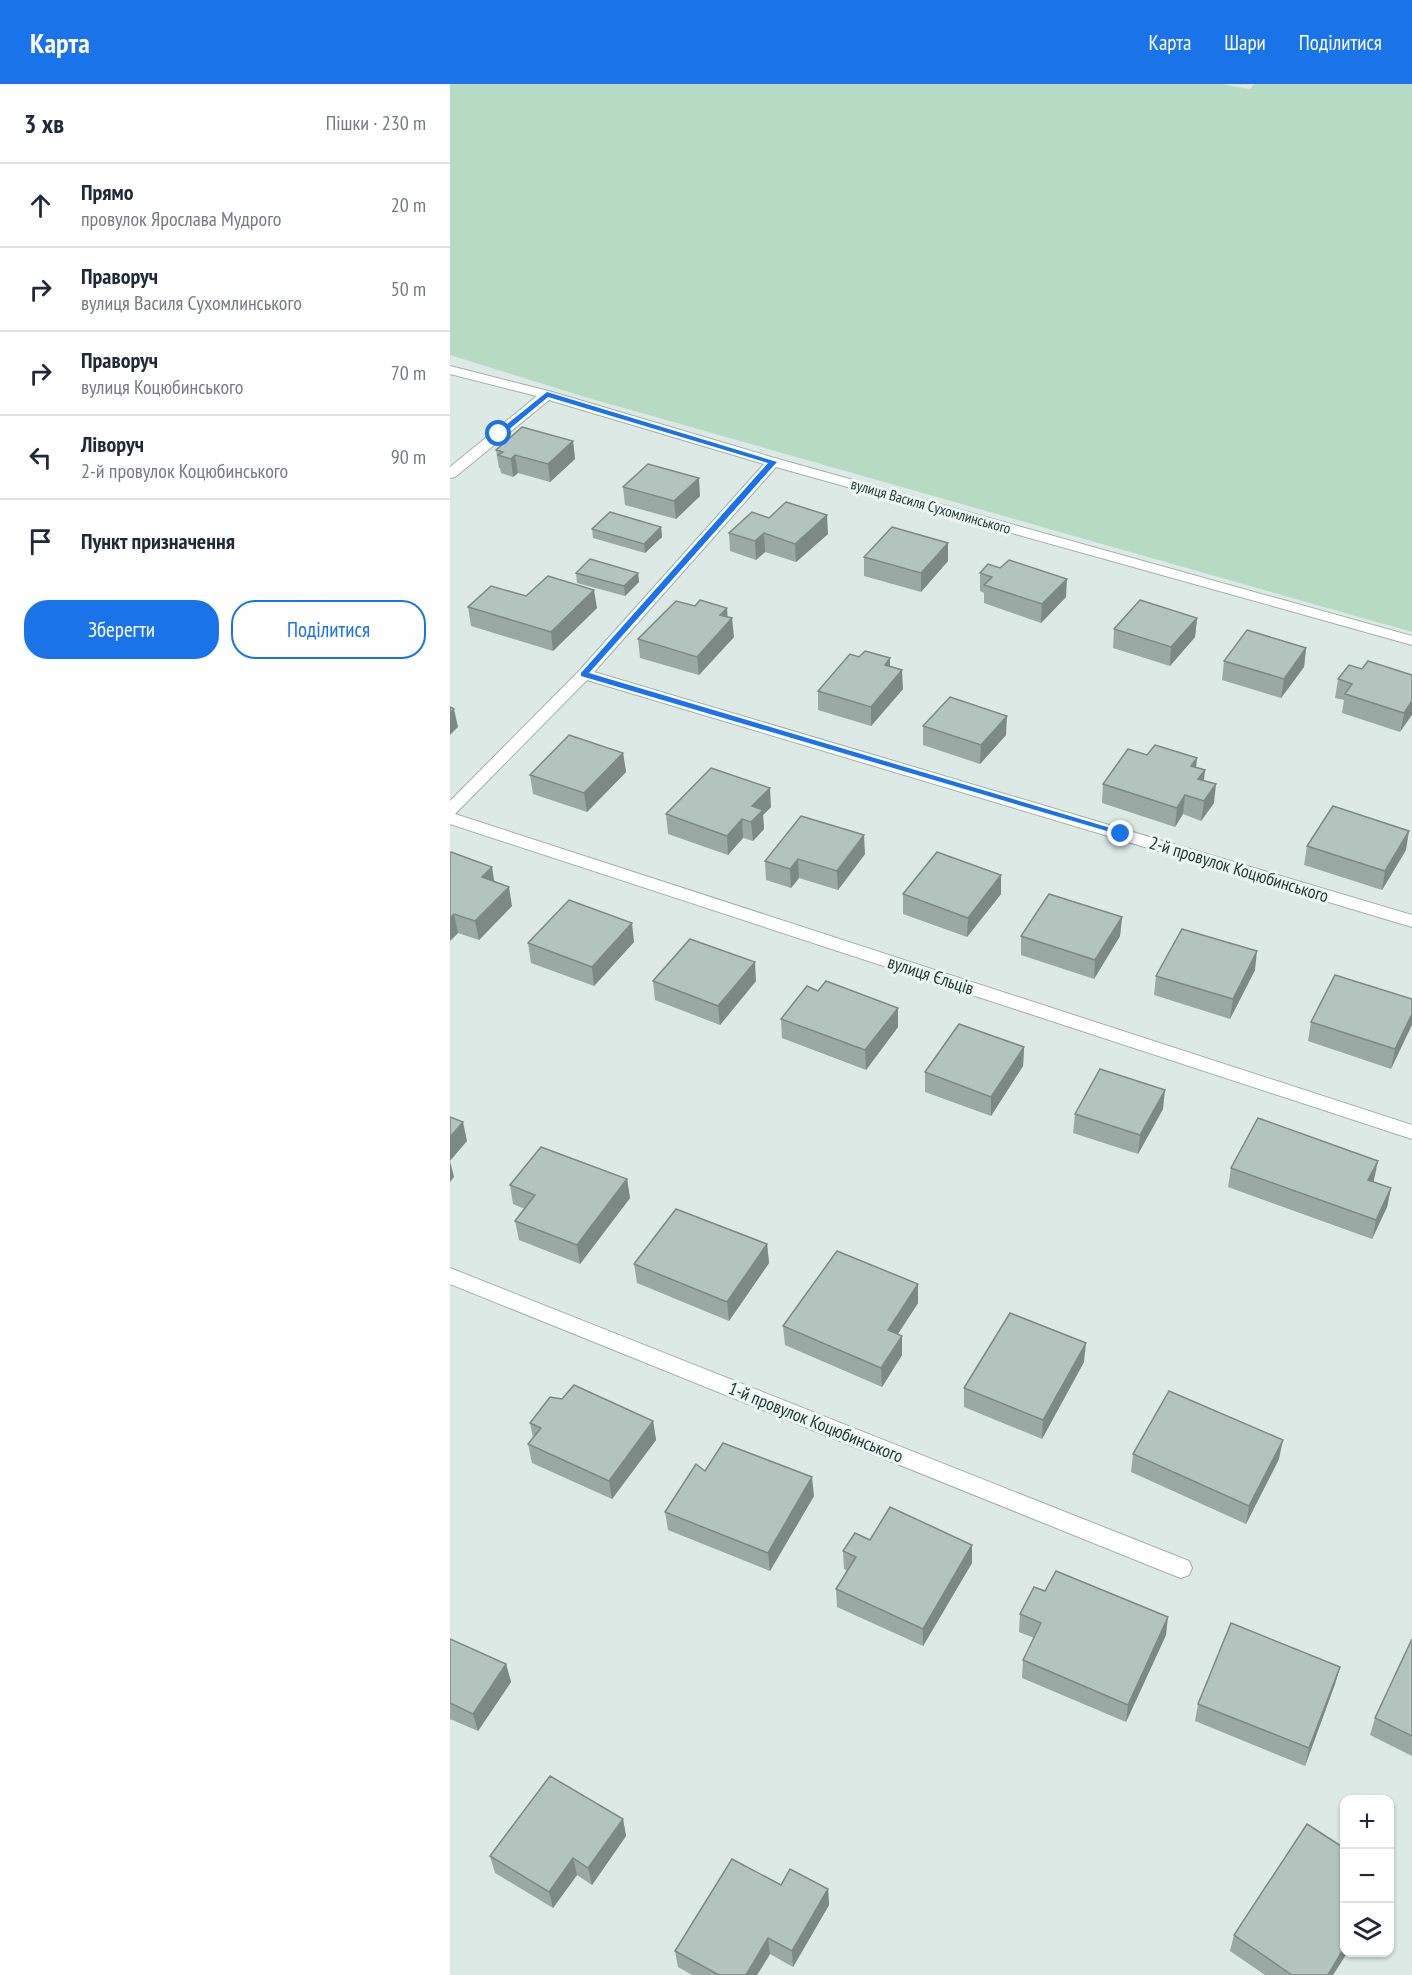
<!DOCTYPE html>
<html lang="uk">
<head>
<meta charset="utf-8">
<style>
  body { margin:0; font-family:"PT Sans Narrow",sans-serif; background:#f6f6f7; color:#1f2937 }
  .controls { position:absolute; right:18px; bottom:18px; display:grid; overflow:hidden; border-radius:12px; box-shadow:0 2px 4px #0004 }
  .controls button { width:54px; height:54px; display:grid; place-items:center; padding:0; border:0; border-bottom:2px solid #e0e1e3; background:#fff; color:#1f2937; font:30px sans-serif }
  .stop { position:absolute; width:18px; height:18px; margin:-14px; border:4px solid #1a73e8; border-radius:50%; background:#fff }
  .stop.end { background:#1a73e8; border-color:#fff; box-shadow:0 2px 6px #0008 }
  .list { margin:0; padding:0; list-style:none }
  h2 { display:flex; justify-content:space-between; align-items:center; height:78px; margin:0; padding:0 24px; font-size:26px }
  h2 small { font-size:20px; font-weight:400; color:#747a83 }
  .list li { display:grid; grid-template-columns:39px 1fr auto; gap:18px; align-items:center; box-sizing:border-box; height:84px; padding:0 24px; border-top:2px solid #e0e1e3 }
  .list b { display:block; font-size:22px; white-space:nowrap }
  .list p { margin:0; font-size:20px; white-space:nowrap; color:#747a83 }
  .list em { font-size:20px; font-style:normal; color:#747a83 }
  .actions { display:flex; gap:12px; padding:18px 24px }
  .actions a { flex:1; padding:14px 0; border:2px solid #1a73e8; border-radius:24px; text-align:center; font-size:21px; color:#1a73e8 }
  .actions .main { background:#1a73e8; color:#fff }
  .icon { flex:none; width:33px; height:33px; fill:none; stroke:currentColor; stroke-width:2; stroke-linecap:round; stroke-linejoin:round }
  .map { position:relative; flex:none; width:962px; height:1891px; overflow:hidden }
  header { display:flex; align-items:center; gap:36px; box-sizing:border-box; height:84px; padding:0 30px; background:#1a73e8; color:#fff }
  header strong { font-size:28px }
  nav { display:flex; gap:33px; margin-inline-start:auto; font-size:21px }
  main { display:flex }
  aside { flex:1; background:#fff }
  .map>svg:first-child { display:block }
  .green { fill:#b6dbc2 }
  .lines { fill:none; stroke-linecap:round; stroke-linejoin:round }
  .minor-casing { stroke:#a0b0ac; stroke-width:2 }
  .minor { fill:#fff; fill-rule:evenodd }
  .wall { fill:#9aa9a3 }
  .shaded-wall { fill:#7d8985 }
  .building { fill:#b3c4be; stroke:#7d8985; stroke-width:1.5 }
  .route { fill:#1a73e8 }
  .labels { text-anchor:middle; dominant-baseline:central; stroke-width:6; stroke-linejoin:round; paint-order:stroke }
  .far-street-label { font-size:15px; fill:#1f3833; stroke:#edf6f2 }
  .street-label { font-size:18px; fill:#1f3833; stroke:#edf6f2 }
</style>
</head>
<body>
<header>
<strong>Карта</strong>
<nav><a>Карта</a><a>Шари</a><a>Поділитися</a></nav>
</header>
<main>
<aside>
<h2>3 хв<small>Пішки · 230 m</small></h2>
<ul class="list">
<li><svg class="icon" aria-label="ahead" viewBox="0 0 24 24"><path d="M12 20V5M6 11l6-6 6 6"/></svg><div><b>Прямо</b><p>провулок Ярослава Мудрого</p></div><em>20 m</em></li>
<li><svg class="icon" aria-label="right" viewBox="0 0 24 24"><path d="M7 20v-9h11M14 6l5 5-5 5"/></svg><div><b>Праворуч</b><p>вулиця Василя Сухомлинського</p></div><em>50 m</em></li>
<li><svg class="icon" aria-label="right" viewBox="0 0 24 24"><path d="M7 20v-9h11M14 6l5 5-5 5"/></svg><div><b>Праворуч</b><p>вулиця Коцюбинського</p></div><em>70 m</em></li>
<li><svg class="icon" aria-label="left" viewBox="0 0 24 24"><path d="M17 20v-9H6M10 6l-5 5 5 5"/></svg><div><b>Ліворуч</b><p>2-й провулок Коцюбинського</p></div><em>90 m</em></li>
<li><svg class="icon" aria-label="arrive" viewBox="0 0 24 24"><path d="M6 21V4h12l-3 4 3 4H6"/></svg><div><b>Пункт призначення</b></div></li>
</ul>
<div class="actions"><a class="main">Зберегти</a><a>Поділитися</a></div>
</aside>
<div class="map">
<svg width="962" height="1891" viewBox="0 0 962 1891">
  <rect width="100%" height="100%" fill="#dde9e5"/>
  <!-- green -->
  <path class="green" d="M0,0H772L800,5L804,0H962V548L135,313L0,271Z"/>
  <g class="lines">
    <defs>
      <g id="minor">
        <path d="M0,282L102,308L328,375L962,552V561L326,383L144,588L962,831V843L137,596L5,730L962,1041V1055L0,740V717L129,587L314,380L99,316L5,393L0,394V383L87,312L0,290Z"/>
        <path d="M0,1184L739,1477L742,1484L739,1491L731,1494L723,1491L0,1200Z"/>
      </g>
    </defs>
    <!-- minor casing -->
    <use href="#minor" class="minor-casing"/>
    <!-- minor -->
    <use href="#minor" class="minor"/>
  </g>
  <!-- wall -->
  <g class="wall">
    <path d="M123,357L125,375L100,398L68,389L63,393L51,389L50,384H49L46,366Z"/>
    <path d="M173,403L250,412L226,435L175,421Z"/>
    <path d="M319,434L378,450L346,478L315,468L306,476L280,467L279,449Z"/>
    <path d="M211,443L212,453L195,469L143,454L142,445Z"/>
    <path d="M498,459V477L471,508L414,492V473Z"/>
    <path d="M126,489H188L189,498L175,512L127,499Z"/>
    <path d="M530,489L616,513L591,539L534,519V509L530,507Z"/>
    <path d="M76,512L147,524L103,567L21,542L18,523Z"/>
    <path d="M278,533L284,553L249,591L190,574L188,555Z"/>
    <path d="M747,534L745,553L720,582L663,564L664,545Z"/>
    <path d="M856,564L854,583L831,614L772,596L774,577Z"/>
    <path d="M440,582L453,605L421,642L368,626V607Z"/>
    <path d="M912,585L962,591L950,648L892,629L894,616L885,614L888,595Z"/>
    <path d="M473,642L556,651L530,680L473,661Z"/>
    <path d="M173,669L176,688L137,728L83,710L80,691Z"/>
    <path d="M697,671L747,674L746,683L755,686L753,696L764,719L751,737L733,730L725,743L652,719L653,700Z"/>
    <path d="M321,723L313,731L314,745L303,757L293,754L278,771L218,750L216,730Z"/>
    <path d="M857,762L956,766L932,806L854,781Z"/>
    <path d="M0,769L45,798L62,822L29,856L8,849L0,857Z"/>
    <path d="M415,770L388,806L349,794L341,804L316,796L315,777Z"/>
    <path d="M453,810H551L517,853L453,830Z"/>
    <path d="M672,833L670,852L644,895L571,871V852Z"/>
    <path d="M184,858L144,902L81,879L78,859Z"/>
    <path d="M805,886L780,935L704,911L706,892Z"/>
    <path d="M203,897H306L270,941L205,916Z"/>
    <path d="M368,907L448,924V943L416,986L332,954L331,935Z"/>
    <path d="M962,915L941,985L858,957L861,938Z"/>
    <path d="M574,963L573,982L541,1032L475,1008V988Z"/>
    <path d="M713,1025L688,1070L623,1049L625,1030Z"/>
    <path d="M781,1084L924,1096L923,1098L941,1104L937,1123L922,1155L778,1103Z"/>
    <path d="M177,1095L180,1114L130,1180L69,1156L65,1137L75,1125L63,1120L60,1101Z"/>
    <path d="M317,1160L319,1179L279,1237L187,1199L184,1180Z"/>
    <path d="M468,1200V1219L448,1250L452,1271L432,1303L335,1261L333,1242Z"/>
    <path d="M634,1278L592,1355L514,1323V1304Z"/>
    <path d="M203,1337L206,1356L162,1415L82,1379L78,1360L83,1354L80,1339Z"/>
    <path d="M683,1370L829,1375L796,1440L681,1388Z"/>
    <path d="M255,1387L364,1412L320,1487L218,1446L215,1428Z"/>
    <path d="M420,1456L522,1479L473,1562L387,1523L386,1505L397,1487L394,1485L393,1467Z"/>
    <path d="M570,1530L716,1551L676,1638L572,1594L573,1576L584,1554L569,1548Z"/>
    <path d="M0,1555L56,1580L61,1598L28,1647L0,1635Z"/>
    <path d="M962,1555V1672L920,1651L925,1634Z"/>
    <path d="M890,1583L885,1600L855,1682L745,1637L748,1620Z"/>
    <path d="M173,1735L176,1752L142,1801L127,1791L103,1824L45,1789L40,1772Z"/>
    <path d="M331,1801L378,1805L379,1821L343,1883L320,1870L307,1891H242L228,1883L225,1867Z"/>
    <path d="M784,1851L894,1869H897L883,1891H815L780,1867Z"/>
  </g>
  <!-- shaded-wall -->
  <g class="shaded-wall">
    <path d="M123,357L125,375L100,398L98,380Z"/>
    <path d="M65,371L68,389L63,393L61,375Z"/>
    <path d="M249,394L250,412L226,435L224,417Z"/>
    <path d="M377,431L378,450L346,478L345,460Z"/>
    <path d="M211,443L212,453L195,469L194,460Z"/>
    <path d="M314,449L315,468L306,476L305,457Z"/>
    <path d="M498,459V477L471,508V489Z"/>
    <path d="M188,489L189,498L175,512L174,502Z"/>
    <path d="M617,495L616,513L591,539L592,520Z"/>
    <path d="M144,506L147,524L103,567L101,548Z"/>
    <path d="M277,524L278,539L282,534L284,553L249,591L247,573L270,531Z"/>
    <path d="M747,534L745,553L720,582L721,563Z"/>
    <path d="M856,564L854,583L831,614L834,595Z"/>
    <path d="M440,574V593L435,581Z"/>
    <path d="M452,586L453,605L421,642V623Z"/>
    <path d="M962,617V631L950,648L954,629Z"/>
    <path d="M4,625L8,643L0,651V629Z"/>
    <path d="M557,632L556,651L530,680L531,661Z"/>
    <path d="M173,669L176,688L137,728L134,709Z"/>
    <path d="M747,674L745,693L741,682Z"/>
    <path d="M755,686L753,705L748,695Z"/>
    <path d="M766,700L764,719L751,737L754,717Z"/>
    <path d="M320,704L321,723L313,731L314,745L303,757L301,738L302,722Z"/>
    <path d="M735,711L733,730L725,743L727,724Z"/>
    <path d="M292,735L293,754L278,771L277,752Z"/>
    <path d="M959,747L956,766L932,806L935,787Z"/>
    <path d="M414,751L415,770L388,806L387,787Z"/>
    <path d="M348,775L349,794L341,804L340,785Z"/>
    <path d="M42,783L45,802L32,793Z"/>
    <path d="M551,791V810L517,853L518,834Z"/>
    <path d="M59,803L62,822L29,856L25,837Z"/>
    <path d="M4,830L8,849L0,857V834Z"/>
    <path d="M672,833L670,852L644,895L645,876Z"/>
    <path d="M182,839L184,858L144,902L142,883Z"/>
    <path d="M807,867L805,886L780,935L783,915Z"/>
    <path d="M305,878L306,897L270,941L268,922Z"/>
    <path d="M448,924V943L416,986L415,966Z"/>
    <path d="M962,930V941L941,985L945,965Z"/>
    <path d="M574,963L573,982L541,1032V1013Z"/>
    <path d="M715,1006L713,1025L688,1070L690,1051Z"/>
    <path d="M13,1038L17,1057L0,1077L4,1093L0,1098V1053Z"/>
    <path d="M928,1077L924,1096L914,1115L918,1096Z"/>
    <path d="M177,1095L180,1114L130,1180L127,1161Z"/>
    <path d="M941,1104L937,1123L922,1155L926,1136Z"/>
    <path d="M317,1160L319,1179L279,1237L277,1218Z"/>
    <path d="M468,1200V1219L438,1265V1246Z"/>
    <path d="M452,1252V1271L432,1303L431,1284Z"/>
    <path d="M636,1259L634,1278L592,1355L593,1336Z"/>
    <path d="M203,1337L206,1356L162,1415L159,1397Z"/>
    <path d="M833,1356L829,1375L796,1440L799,1422Z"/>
    <path d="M362,1393L364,1412L320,1487L318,1469Z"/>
    <path d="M522,1461V1479L473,1562V1545Z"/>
    <path d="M718,1533L716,1551L676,1638L678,1621Z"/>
    <path d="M56,1580L61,1598L28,1647L23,1630Z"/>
    <path d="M890,1583L885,1600L855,1682L859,1664Z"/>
    <path d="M173,1735L176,1752L142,1801L138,1784Z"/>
    <path d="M123,1774L127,1791L103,1824L99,1808Z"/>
    <path d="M378,1805L379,1821L343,1883L342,1867Z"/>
    <path d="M318,1854L320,1870L307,1891H296Z"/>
    <path d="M894,1864V1869H897L883,1891H878Z"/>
  </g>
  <!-- building -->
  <g class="building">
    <path d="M72,343L123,357L98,380L65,371L61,375L48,371L53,368L46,366Z"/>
    <path d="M198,380L249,394L224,417L173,403Z"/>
    <path d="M336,418L377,431L345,460L314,449L305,457L279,449L302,428L319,434Z"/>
    <path d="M160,428L211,443L194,460L142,445Z"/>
    <path d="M442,443L498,459L471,489L414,473Z"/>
    <path d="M140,475L188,489L174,502L126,489Z"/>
    <path d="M559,476L617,495L592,520L534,501L542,493L530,489L538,480L550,484Z"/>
    <path d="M98,492L144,506L101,548L18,523L41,502L76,512Z"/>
    <path d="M250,516L277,524L270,531L282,534L247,573L188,555L226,517L245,522Z"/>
    <path d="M690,516L747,534L721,563L664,545Z"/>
    <path d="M797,546L856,564L834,595L774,577Z"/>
    <path d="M415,567L440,574L435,581L452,586L421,623L368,607L400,570L409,573Z"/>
    <path d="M918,577L962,591V617L954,629L895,610L902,600L888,595L899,581L912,585Z"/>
    <path d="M500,613L557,632L531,661L473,642Z"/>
    <path d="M0,623L4,625L0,629Z"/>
    <path d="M119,651L173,669L134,709L80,691Z"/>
    <path d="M705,661L747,674L741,682L755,686L748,695L766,700L754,717L735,711L727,724L653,700L678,665L697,671Z"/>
    <path d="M261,684L320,704L302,722L313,726L301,738L292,735L277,752L216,730Z"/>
    <path d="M883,722L959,747L935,787L857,762Z"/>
    <path d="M351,732L414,751L387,787L348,775L340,785L315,777Z"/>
    <path d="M1,768L42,783L32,793L59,803L25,837L4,830L0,834V769Z"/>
    <path d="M487,768L551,791L518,834L453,810Z"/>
    <path d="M599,810L672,833L645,876L571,852Z"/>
    <path d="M119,816L182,839L142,883L78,859Z"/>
    <path d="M732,845L807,867L783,915L706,892Z"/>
    <path d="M240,855L305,878L268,922L203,897Z"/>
    <path d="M885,891L962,915V930L945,965L861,938Z"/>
    <path d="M376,897L448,924L415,966L331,935L357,902L368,907Z"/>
    <path d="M509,940L574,963L541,1013L475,988Z"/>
    <path d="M650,985L715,1006L690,1051L625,1030Z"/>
    <path d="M0,1033L13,1038L0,1053Z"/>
    <path d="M808,1034L928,1077L918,1096L941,1104L926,1136L781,1084Z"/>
    <path d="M91,1063L177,1095L127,1161L65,1137L85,1111L60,1101Z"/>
    <path d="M226,1125L317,1160L277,1218L184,1180Z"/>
    <path d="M387,1167L468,1200L438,1246L452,1252L431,1284L333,1242Z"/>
    <path d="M560,1229L636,1259L593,1336L514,1304Z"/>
    <path d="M124,1301L203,1337L159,1397L78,1360L91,1344L80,1339L100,1313L112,1315Z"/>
    <path d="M719,1307L833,1356L799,1422L683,1370Z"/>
    <path d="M273,1359L362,1393L318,1469L215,1428L246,1380L255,1387Z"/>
    <path d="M440,1423L522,1461L473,1545L386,1505L406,1473L393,1467L405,1449L420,1456Z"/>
    <path d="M606,1487L718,1533L678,1621L573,1576L591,1539L570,1530L584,1503L595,1507Z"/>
    <path d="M781,1539L890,1583L859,1664L748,1620Z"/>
    <path d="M0,1555L56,1580L23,1630L0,1619Z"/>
    <path d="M962,1555V1652L925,1634Z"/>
    <path d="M100,1692L173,1735L138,1784L123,1774L99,1808L40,1772Z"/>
    <path d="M857,1740L894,1764V1864L878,1891H842L784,1851Z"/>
    <path d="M282,1775L331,1801L340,1785L378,1805L342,1867L318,1854L296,1891H269L225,1867Z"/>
  </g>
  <!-- route -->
  <path class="route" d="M97,308L327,378L139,589L674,748V752L131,592V589L318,379L98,313L51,352H46V349Z"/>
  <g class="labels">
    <!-- far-street labels -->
    <g class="far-street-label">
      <text transform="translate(481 422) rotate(16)">вулиця Василя Сухомлинського</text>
    </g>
    <!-- street labels -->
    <g class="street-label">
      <text transform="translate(789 785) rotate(17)">2-й провулок Коцюбинського</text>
      <text transform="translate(481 891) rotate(18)">вулиця Єльців</text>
      <text transform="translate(366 1338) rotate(22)">1-й провулок Коцюбинського</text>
    </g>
  </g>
</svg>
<div class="controls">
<button>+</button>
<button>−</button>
<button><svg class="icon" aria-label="layers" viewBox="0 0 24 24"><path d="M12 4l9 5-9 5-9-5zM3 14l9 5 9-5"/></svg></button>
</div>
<div class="stop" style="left:49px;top:350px"></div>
<div class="stop end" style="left:671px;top:750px"></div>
</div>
</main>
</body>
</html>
